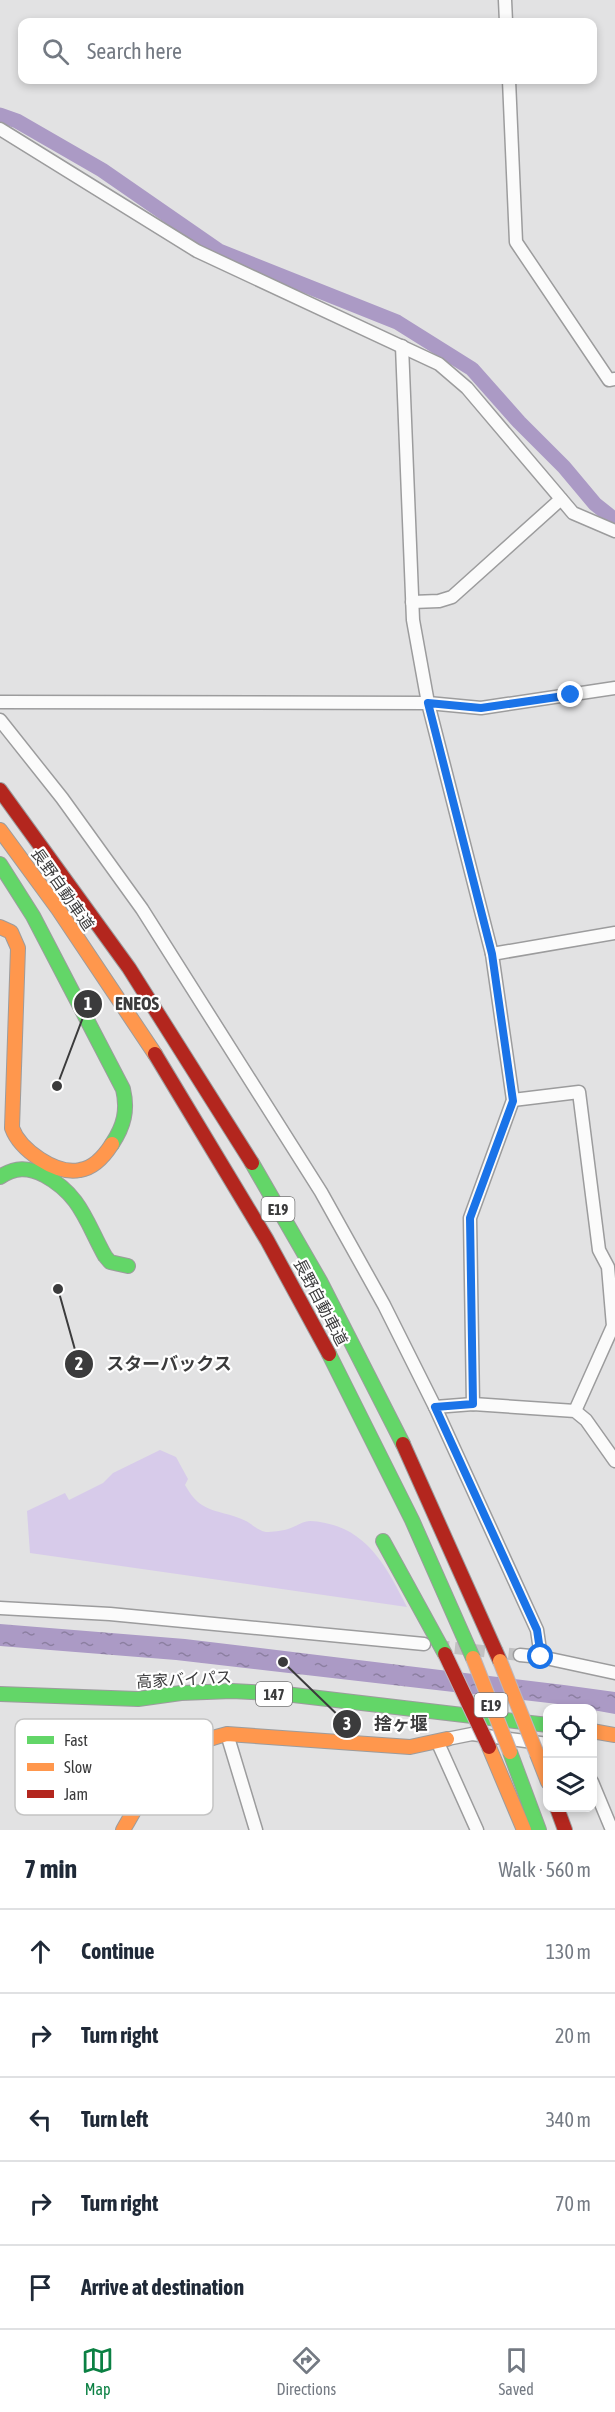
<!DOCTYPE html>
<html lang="en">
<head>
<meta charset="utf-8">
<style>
  body { margin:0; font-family:"Asap Condensed","Noto Sans JP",sans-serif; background:#f2f2f3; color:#1f2937 }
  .controls { position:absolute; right:18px; bottom:18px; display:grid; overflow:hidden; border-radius:12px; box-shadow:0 3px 9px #0003 }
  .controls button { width:54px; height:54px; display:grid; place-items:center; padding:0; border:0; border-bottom:2px solid #e0e1e3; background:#fff; color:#1f2937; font:30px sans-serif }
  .stop { position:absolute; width:18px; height:18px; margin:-14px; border:4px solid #1a73e8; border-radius:50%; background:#fff }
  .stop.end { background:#1a73e8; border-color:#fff; box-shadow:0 2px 6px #0008 }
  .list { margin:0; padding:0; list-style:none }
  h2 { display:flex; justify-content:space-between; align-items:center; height:78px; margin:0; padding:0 24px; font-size:26px }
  h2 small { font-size:20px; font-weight:400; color:#747a83 }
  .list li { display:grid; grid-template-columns:39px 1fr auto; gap:18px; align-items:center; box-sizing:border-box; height:84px; padding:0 24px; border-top:2px solid #e0e1e3 }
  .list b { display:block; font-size:22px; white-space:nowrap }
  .list em { font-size:20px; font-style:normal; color:#747a83 }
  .icon { flex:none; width:33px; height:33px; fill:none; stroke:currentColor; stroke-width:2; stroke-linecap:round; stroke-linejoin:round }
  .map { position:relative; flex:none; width:615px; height:1830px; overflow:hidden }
  .search { position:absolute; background:#fff; box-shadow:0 3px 9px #0003; left:18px; right:18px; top:18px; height:66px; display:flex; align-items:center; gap:15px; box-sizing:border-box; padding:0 21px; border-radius:12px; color:#747a83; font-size:22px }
  .sheet { height:498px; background:#fff }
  nav { display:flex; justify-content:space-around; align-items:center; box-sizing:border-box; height:84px; border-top:2px solid #e0e1e3; background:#fff; font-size:16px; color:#747a83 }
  nav a { display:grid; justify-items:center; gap:3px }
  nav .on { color:#0b8043 }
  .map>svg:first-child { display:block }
  .park { fill:#d7cbea }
  .water { fill:url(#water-ripples) }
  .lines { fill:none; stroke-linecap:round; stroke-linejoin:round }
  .canal { stroke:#ab9ac5; stroke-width:15 }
  .street-tunnel { stroke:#c1c1c2; stroke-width:12; stroke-dasharray:12 6; stroke-linecap:butt }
  .street-casing { stroke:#9c9c9d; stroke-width:15 }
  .fast-casing { stroke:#9c9c9d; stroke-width:16 }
  .slow-casing { stroke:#9c9c9d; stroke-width:16 }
  .jam-casing { stroke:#9c9c9d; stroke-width:16 }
  .street { stroke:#fbfbfb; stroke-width:12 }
  .fast { stroke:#63d668; stroke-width:14 }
  .slow { stroke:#ff974d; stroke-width:14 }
  .jam { stroke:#b3261e; stroke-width:14 }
  .slow-bridge-casing { stroke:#bab7c0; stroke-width:16; stroke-linecap:butt }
  .jam-bridge-casing { stroke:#bab7c0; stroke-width:16; stroke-linecap:butt }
  .slow-bridge { stroke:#ff974d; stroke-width:14 }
  .jam-bridge { stroke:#b3261e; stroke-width:14 }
  .route { stroke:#1a73e8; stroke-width:8 }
  .labels { text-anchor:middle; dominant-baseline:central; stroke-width:4.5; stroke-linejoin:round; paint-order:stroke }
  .shield { fill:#fff; stroke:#767676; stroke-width:1.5 }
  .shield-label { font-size:15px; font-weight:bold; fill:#3b3b3c }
  .street-label { font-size:16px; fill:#3b3b3c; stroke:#fff }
  .key { fill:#fff; stroke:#c4c4c4; stroke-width:1.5 }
  .key-label { font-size:16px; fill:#3b3b3c }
  .leader { fill:none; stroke:#3b3b3c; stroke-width:2 }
  .callout-dot { fill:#3b3b3c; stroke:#fff; stroke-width:2 }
  .mark-label { font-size:18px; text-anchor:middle; font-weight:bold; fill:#fff }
  .callout-label { font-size:18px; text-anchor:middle; font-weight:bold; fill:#3b3b3c; stroke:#fff; stroke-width:4.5; stroke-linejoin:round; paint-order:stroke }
</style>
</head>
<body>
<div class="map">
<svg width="615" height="1830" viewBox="0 0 615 1830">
  <defs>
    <pattern id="water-ripples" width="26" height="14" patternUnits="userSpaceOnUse" patternTransform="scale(1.5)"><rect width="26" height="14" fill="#ab9ac5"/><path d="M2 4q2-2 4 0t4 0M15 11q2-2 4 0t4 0" fill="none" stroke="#8c7fa1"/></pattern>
  </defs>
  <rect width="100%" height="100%" fill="#e2e2e3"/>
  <!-- park -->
  <path class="park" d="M160,1450L176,1457L188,1479L185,1485C202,1516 219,1508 246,1521C252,1524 258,1531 266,1532C272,1532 282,1531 288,1529C295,1527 303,1521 310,1521C365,1524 385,1564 407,1607L30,1553L27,1511L65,1493L69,1500L103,1483L113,1473Z"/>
  <!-- water -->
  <path class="water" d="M0,1624L185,1639L564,1685L615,1692V1714L593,1710L592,1708L176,1660L0,1646Z"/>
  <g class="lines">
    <!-- canal -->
    <path class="canal" d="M0,115L17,121L102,170L219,251L397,322L472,369L519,422L564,467L595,504L615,520"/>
    <!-- street-tunnel -->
    <path class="street-tunnel" d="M437,1646L520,1655"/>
    <defs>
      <g id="street">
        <path d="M505,0L506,22"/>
        <path d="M509,80L516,242L609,380L615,379"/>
        <path d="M0,129L197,251L439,364L467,388L573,513L615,531"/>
        <path d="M402,346L413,620L428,703L492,954L513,1100L470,1218L473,1404"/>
        <path d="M412,602L439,601L452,597L561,499"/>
        <path d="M0,702L428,703L481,708L615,688"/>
        <path d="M0,720L62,798L142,909L321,1192L384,1305L435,1407L537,1630L541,1657L615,1673"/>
        <path d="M492,954L615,933"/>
        <path d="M513,1100L579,1092L599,1250L608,1267L613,1326L575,1411"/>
        <path d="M435,1407L473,1404L575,1411L586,1420L615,1461"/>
        <path d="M0,1608L110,1614L424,1644"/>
        <path d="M520,1655L541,1657"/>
        <path d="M227,1734L256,1830"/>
        <path d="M447,1739L472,1734L548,1744"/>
        <path d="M438,1743L477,1830"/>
        <path d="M592,1782L612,1830"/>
      </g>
      <g id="fast">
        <path d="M0,864L33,916L123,1089C128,1110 124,1126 112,1144"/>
        <path d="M252,1163L320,1281L403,1444"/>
        <path d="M0,1177C15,1167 28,1167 44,1175C81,1195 86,1222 105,1256L110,1262L128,1266"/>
        <path d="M329,1354L412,1520L473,1658"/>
        <path d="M383,1541L445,1654"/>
        <path d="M0,1694L138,1699L181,1693L232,1691L285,1694L548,1725"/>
        <path d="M510,1752L539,1830"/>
      </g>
      <g id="slow">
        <path d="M0,830L58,909L155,1054"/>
        <path d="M0,927L11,932L18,948L12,1128C20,1150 56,1175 80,1170C94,1168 105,1155 112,1144"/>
        <path d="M592,1731L615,1735"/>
        <path d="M489,1747L524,1830"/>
        <path d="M537,1754L548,1782"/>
        <path d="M123,1830C156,1774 159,1751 227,1734L410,1747L447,1739"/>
      </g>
      <g id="jam">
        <path d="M0,790L129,968L252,1163"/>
        <path d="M155,1054L267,1240L329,1354"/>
        <path d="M403,1444L500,1661"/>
        <path d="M557,1808L565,1830"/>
      </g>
    </defs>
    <!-- street casing -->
    <use href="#street" class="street-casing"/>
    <!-- fast casing -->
    <use href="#fast" class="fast-casing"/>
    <!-- slow casing -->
    <use href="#slow" class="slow-casing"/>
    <!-- jam casing -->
    <use href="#jam" class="jam-casing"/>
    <!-- street -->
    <use href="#street" class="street"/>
    <!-- fast -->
    <use href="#fast" class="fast"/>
    <!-- slow -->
    <use href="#slow" class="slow"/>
    <!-- jam -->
    <use href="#jam" class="jam"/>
    <defs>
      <g id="slow-bridge">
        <path d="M473,1658L510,1752"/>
        <path d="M500,1661L537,1754"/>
      </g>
      <path id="jam-bridge" d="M445,1654L489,1747"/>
    </defs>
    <!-- slow-bridge casing -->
    <use href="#slow-bridge" class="slow-bridge-casing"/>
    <!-- jam-bridge casing -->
    <use href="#jam-bridge" class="jam-bridge-casing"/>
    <!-- slow-bridge -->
    <use href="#slow-bridge" class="slow-bridge"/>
    <!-- jam-bridge -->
    <use href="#jam-bridge" class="jam-bridge"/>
  </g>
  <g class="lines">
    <!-- route -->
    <path class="route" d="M541,1657L537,1630L435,1407L473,1404L470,1218L513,1101L492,954L428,703L481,708L571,695"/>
  </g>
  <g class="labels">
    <!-- shield labels -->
    <g class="shield">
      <rect x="261.5" y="1197" width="33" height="24" rx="4.5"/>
      <rect x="256" y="1682" width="36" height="24" rx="4.5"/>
      <rect x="474.5" y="1693" width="33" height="24" rx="4.5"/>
    </g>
    <g class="shield-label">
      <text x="278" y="1209">E19</text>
      <text x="274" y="1694">147</text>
      <text x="491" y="1705">E19</text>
    </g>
    <!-- street labels -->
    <g class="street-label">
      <text transform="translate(63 889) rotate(55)">長野自動車道</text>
      <text transform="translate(321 1302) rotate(62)">長野自動車道</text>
      <text transform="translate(184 1679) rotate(-3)">高家バイパス</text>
    </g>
  </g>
  <!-- legend -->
  <rect x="15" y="1719" width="198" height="96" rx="9" class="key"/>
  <rect x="27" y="1736" width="27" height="8" fill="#63d668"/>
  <rect x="27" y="1763" width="27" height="8" fill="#ff974d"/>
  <rect x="27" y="1790" width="27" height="8" fill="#b3261e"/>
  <g class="key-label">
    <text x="64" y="1746">Fast</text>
    <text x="64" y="1773">Slow</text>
    <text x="64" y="1800">Jam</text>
  </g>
  <!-- callouts -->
  <path class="leader" d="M57 1086L88 1004M58 1289L79 1364M283 1662L347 1724"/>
  <g class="callout-dot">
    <circle cx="57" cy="1086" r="6"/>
    <circle cx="58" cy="1289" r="6"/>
    <circle cx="283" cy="1662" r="6"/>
    <circle cx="88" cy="1004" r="15"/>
    <circle cx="79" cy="1364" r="15"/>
    <circle cx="347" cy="1724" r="15"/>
  </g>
  <g class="mark-label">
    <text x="88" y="1010">1</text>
    <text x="79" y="1370">2</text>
    <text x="347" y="1730">3</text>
  </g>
  <g class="callout-label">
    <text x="137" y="1010">ENEOS</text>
    <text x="169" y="1370">スターバックス</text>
    <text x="401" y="1730">捨ヶ堰</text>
  </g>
</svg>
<div class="controls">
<button><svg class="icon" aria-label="locate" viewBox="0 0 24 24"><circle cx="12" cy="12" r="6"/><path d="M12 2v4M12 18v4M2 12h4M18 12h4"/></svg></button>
<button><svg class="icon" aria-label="layers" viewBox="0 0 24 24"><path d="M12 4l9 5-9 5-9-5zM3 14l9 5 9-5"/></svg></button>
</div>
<div class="stop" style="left:541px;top:1657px"></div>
<div class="stop end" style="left:571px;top:695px"></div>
<div class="search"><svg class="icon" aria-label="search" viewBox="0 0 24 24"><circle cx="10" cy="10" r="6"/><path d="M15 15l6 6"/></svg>Search here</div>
</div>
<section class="sheet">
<h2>7 min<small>Walk · 560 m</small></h2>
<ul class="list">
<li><svg class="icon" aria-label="ahead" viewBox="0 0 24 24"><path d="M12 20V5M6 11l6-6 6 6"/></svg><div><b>Continue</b></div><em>130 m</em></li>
<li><svg class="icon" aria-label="right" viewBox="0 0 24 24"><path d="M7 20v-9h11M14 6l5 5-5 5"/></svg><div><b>Turn right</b></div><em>20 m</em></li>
<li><svg class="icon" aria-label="left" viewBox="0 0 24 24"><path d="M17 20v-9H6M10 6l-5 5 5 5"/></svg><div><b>Turn left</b></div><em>340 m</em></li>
<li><svg class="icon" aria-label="right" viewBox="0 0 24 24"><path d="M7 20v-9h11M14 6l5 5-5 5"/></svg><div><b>Turn right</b></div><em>70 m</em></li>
<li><svg class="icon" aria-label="arrive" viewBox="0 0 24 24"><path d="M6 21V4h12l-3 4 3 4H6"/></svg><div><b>Arrive at destination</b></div></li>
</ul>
</section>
<nav>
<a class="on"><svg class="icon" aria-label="map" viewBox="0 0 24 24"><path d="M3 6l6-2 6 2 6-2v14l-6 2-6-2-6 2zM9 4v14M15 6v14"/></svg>Map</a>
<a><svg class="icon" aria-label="directions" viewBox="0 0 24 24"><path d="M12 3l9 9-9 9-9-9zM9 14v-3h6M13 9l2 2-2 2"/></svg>Directions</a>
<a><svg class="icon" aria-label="saved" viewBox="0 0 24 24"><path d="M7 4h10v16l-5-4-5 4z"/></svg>Saved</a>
</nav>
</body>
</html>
